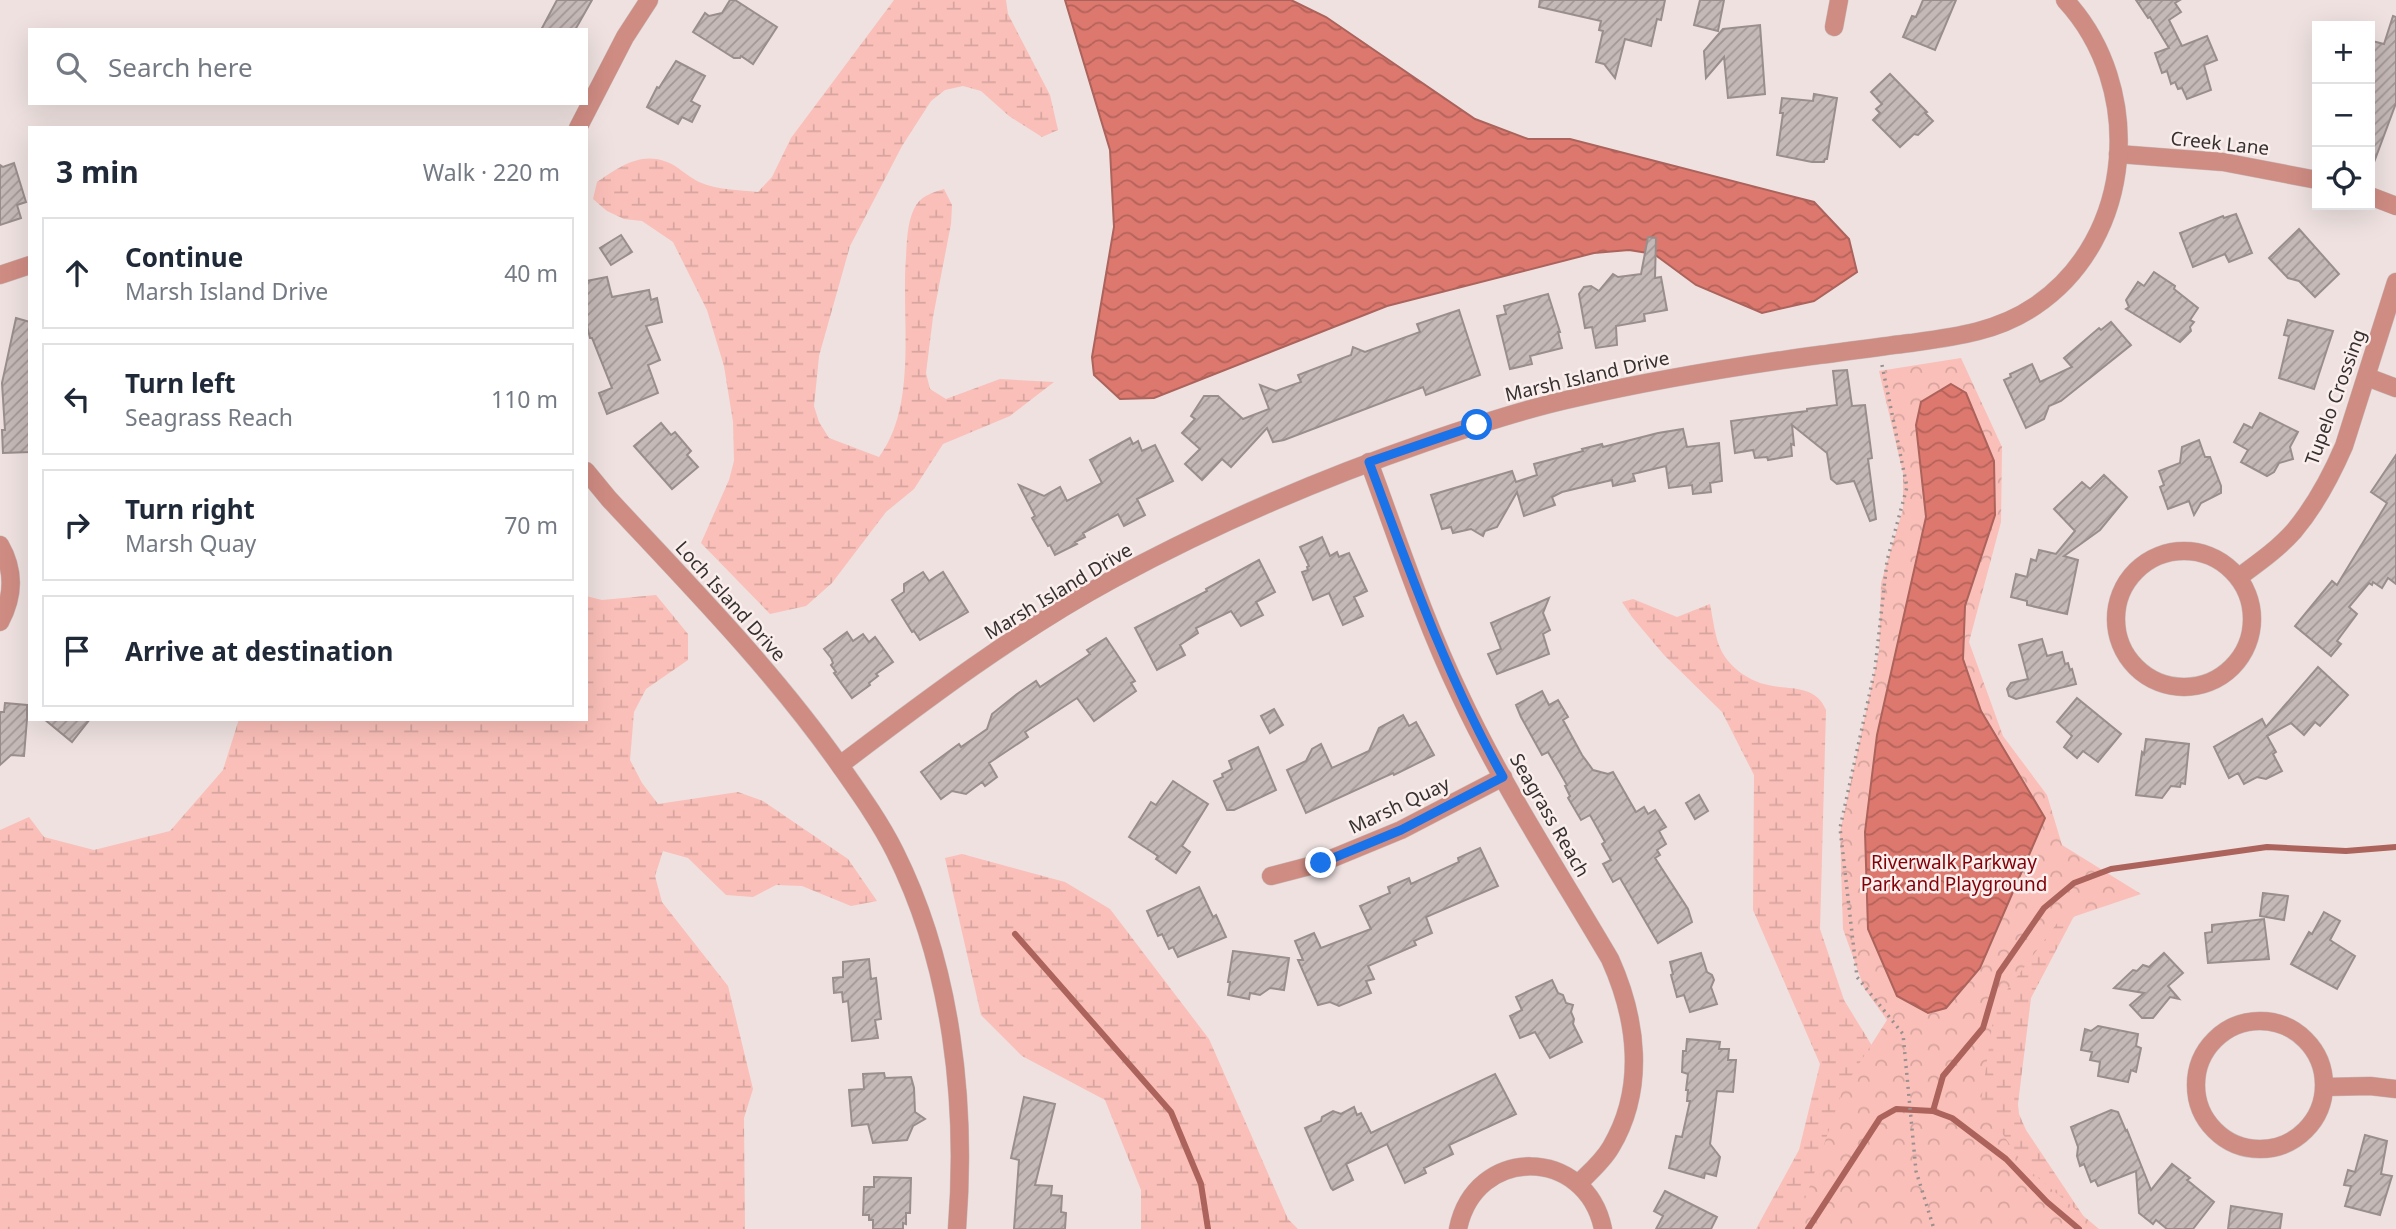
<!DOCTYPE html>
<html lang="en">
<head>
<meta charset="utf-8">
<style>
  body { margin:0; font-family:"Noto Sans",sans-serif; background:#f6f6f7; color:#1f2937 }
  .controls { position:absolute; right:21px; top:21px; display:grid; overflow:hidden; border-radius:0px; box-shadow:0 7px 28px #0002 }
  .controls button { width:63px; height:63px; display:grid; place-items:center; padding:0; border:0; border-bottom:2px solid #e0e1e3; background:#fff; color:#1f2937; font:35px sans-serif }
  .stop { position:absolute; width:21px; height:21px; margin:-16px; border:5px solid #1a73e8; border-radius:50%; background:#fff }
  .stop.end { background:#1a73e8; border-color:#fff; box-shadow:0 2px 7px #0008 }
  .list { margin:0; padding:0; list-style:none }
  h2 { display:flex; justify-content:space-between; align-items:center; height:91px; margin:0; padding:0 28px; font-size:30px }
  h2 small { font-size:23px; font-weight:400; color:#747a83 }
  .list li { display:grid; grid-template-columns:46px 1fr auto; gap:21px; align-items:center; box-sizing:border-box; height:112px; margin:0 14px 14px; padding:0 14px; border:2px solid #e0e1e3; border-radius:0px }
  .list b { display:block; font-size:26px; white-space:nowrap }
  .list p { margin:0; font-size:23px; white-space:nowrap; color:#747a83 }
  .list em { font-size:23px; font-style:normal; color:#747a83 }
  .icon { flex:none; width:38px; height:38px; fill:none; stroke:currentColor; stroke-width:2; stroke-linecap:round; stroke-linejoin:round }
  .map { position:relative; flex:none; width:2396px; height:1229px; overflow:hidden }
  .search { position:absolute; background:#fff; box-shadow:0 7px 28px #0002; left:28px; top:28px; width:560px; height:77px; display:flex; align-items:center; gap:18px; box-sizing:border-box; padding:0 24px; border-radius:0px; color:#747a83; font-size:26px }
  .panel { position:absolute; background:#fff; box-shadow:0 7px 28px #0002; left:28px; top:126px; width:560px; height:595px; border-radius:0px }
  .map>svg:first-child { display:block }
  .wetland { fill:url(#wetland-marsh) }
  .park { fill:url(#park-crowns) }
  .water { fill:url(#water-waves); stroke:#ab635c; stroke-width:2 }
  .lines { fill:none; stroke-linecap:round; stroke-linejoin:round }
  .stream { stroke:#ab635c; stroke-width:6 }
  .building { fill:url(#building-hatch); stroke:#9a8e8d; stroke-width:2 }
  .street-casing { stroke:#c9bebd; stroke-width:19 }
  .path { stroke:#99908f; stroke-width:3.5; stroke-dasharray:2 5; stroke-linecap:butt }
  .street { stroke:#cf8c83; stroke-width:18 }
  .route { stroke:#1a73e8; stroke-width:9 }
  .labels { text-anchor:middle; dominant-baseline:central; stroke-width:5; stroke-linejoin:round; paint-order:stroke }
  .street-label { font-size:19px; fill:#363131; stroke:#fbefed }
  .park-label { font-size:19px; fill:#830008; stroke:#fbefed }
</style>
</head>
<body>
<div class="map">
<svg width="2396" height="1229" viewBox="0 0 2396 1229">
  <defs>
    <pattern id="wetland-marsh" width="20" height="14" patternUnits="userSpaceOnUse" patternTransform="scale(1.75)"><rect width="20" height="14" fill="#fabfb8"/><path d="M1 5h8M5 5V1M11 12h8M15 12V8" fill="none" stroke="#d7a59f"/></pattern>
    <pattern id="park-crowns" width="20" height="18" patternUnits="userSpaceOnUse" patternTransform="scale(1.75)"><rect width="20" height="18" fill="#fabfb8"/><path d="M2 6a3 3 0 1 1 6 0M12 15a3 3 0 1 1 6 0" fill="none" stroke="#d7a59f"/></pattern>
    <pattern id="water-waves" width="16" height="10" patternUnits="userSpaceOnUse" patternTransform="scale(1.75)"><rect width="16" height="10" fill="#dd786e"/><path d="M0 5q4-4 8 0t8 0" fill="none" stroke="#b4635b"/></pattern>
    <pattern id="building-hatch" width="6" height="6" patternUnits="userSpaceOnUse" patternTransform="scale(1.75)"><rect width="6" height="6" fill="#c5b9b7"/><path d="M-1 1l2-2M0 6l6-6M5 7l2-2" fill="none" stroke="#a19795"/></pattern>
  </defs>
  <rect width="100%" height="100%" fill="#eee1e0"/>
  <!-- wetland -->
  <g class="wetland">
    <path d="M894,0H1006L1008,14L1050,95L1058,130L1042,137L1009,116L981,91L963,86L945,90L931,101L902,146L850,246L819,356L814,406L819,422L829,438L879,457C918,405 901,319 906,257C907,241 907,224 914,209C920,196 931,193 944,189L952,205L951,224L933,317L926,373L930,389L946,399L1000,379L1054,382L1010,416L943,444L914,489L886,512L832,583L806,606L770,614L701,543L729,480L734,461L733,422L724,366L707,310L673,242L642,221L624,219L607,211L593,199L597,182C618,168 640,151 667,162C678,166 688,177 699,182C718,190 738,190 758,192L772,177L791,138Z"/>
    <path d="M656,595L688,634V660L646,689L634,712L630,760L642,783L658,804L738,792L763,801L848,859L877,901L851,906L802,886L776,885L753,897L726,895L688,858L663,851L655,876L662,902L728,986L753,1089L744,1118L745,1229H0V830L29,817L44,837L94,850L170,831L223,770L239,719H586V596L602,600Z"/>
    <path d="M1633,599L1677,617L1710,604C1713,619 1715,639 1722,652C1730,667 1748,680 1764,684C1788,691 1815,683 1826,710L1820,929L1844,1000L1877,1054L2105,878L2073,918L2031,998L2018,1104L2019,1114L2026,1130L2092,1229H1756L1799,1150L1820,1064L1753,910L1754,775L1722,712L1664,655L1632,617L1622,602Z"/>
    <path d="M962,854L1065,882L1110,909L1209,1039L1288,1219L1298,1229H1141V1190L1105,1100L1022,1056L981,1015L945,858Z"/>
  </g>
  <!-- park -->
  <path class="park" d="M1961,358L2002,447L2001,522L1969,642L2003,736L2047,795L2062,845L2141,894L2058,922L1995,1006L1981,1102L2025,1167L2099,1229H1795L1843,1089L1887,1020L1864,988L1843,929L1840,832L1879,651L1881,583L1903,509V473L1879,371Z"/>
  <!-- water -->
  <g class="water">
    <path d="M1065,0H1291L1326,17L1475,119L1528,139H1570L1814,202L1849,239L1857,272L1814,301L1762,313L1696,285L1654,254L1629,250L1594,253L1387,306L1154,398L1120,399L1094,375L1092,357L1114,227L1110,150Z"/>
    <path d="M1951,384L1966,393L1994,461L1995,515L1965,606L1963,659L1981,711L2045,818L1980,968L1946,1008L1928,1013L1897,996L1868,929L1865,832L1877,735L1926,517L1916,425L1921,402Z"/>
  </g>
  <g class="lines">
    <!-- stream -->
    <g class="stream">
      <path d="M1015,934L1171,1112L1201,1184L1208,1229"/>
      <path d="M1933,1111L1943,1076L1983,1028L1999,973L2044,908L2074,883L2111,869L2267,847L2346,851L2396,847"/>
      <path d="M1808,1229L1880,1118L1896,1109L1933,1111L1952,1118L2006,1159L2047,1202L2079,1229"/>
    </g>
  </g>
  <!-- building -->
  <g class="building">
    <path d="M557,0H592L575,30H541Z"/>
    <path d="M730,0H735L777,27L753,64L741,56L740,58H734L693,32L705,13L709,16L722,13Z"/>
    <path d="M1540,0H1665L1661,20L1657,19L1651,46L1625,39L1615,78L1604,64L1596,62L1603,31L1599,30L1601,21L1539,7Z"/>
    <path d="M1700,0H1724L1718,31L1694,25Z"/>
    <path d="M1923,0H1956L1935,50L1903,37L1912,16L1916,17Z"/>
    <path d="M2136,0H2180L2175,3L2181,12L2169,20L2182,46L2207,36L2217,60L2204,65L2211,90L2187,99L2182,88L2178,89L2175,82L2171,84L2167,71L2162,73L2155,53L2169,48L2150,17L2148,18Z"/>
    <path d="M2393,16L2396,17V103L2373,165H2370V49L2372,41L2384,44Z"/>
    <path d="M1760,25L1765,94L1728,98L1724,57L1706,78L1704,51L1723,29Z"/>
    <path d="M676,61L705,76L691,101L700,106L692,122L682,117L678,124L647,107L657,87L659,88Z"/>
    <path d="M1890,74L1927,112L1925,113L1933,121L1918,135L1914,134L1900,147L1873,120L1880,113L1876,109L1882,104L1871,92Z"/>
    <path d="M1814,94L1837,98L1827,159H1825L1824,162H1812L1777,155L1783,113H1780L1782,98L1813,101Z"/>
    <path d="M14,163L26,202L17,205L21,218L0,225V165L3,167Z"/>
    <path d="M2236,214L2252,253L2229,262L2225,254L2193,267L2180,233L2223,216L2224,218Z"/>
    <path d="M2299,229L2339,274L2315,297L2299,281L2288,278L2269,258Z"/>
    <path d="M621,235L632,252L611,265L600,248Z"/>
    <path d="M1648,237L1656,238L1655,278L1661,277L1667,310L1644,314L1645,321L1616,326L1617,345L1596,348L1592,327L1585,328L1579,294L1584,287L1591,286L1599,291L1613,274L1618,277L1641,274Z"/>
    <path d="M2154,272L2175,286L2174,289L2198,308L2190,320L2194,322L2190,327L2191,331L2180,342L2126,309L2129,307L2126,300L2138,282L2144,286Z"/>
    <path d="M607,277L612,297L649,290L651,300L657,298L662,322L646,326L660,360L648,365L658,393L607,414L599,393L612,388L592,338H590L586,322V281Z"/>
    <path d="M1548,294L1560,332H1558L1562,348L1530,356L1532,364L1510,369L1497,316L1506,314L1504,306Z"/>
    <path d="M1459,310L1480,375L1426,395L1423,387L1284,440L1273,442L1267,428L1231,467L1222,459L1202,480L1185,464L1200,449L1182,433L1195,419L1191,416L1204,396H1218L1243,419L1269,409L1260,385L1276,391L1301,382L1298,375L1351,355L1353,347L1365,352L1420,332L1417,324Z"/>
    <path d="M16,318L30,322V452L3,453L2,430H5L2,383Z"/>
    <path d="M2288,320L2333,331L2314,389L2279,378L2289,336L2284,335Z"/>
    <path d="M2111,322L2131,345L2061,401L2049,406L2044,419L2026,428L2004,380L2011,377L2010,374L2032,364L2040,382L2072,367L2064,358L2099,328L2101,330Z"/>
    <path d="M1847,370L1852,406L1865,405L1872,458L1868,459L1876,519L1870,521L1854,481L1837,484L1831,479L1827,453L1792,425L1794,445L1791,444L1792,456L1768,460L1767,457L1755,458L1753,450L1735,453L1731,421L1807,411V409L1837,405L1833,371Z"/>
    <path d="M2260,413L2298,432L2290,447L2293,459L2279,463L2274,472L2267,476L2241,462L2248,450L2234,442L2244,424L2252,428Z"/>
    <path d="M661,423L671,435L675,432L691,451L687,455L698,467L672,489L634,446Z"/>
    <path d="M1683,429L1687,447L1719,443L1722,481L1710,483L1711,492L1693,494L1692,485L1669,488L1666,466L1633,474L1635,481L1613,486L1612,480L1562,492L1552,497L1555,505L1524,516L1517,492L1497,527L1485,531L1483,536L1471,529L1453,533L1451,527L1442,529L1431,495L1512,471L1516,482L1537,475L1534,464L1583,451L1582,449L1602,444L1603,447L1658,433Z"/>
    <path d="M1130,438L1133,444L1138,441L1142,451L1155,445L1173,481L1137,499L1145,515L1124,526L1118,514L1083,533L1085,537L1075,542L1077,544L1055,555L1050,545L1048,546L1032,518L1035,516L1019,485L1044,496L1060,487L1067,501L1102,483L1090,460Z"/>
    <path d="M2199,440L2205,457H2210L2221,486V493L2201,503L2194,515L2189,501L2168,509L2160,487L2164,485L2159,471L2180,463L2182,447Z"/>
    <path d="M2396,455V584L2388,578L2382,588L2373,582L2372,585L2369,583L2349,607L2357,614L2337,641L2341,644L2331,656L2295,626L2332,581L2337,585L2387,503L2371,492Z"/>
    <path d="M2104,475L2127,497L2100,530L2064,556L2078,560L2067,614L2027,605V601L2011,597L2016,574L2027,577L2031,559L2036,561L2039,550L2056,554L2075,531L2054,509L2082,482L2090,489Z"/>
    <path d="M1322,537L1330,556L1337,552L1339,557L1349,553L1367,591L1354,597L1363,616L1343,625L1329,593L1313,600L1302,572L1308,570L1307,567L1309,566L1300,547Z"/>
    <path d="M1259,560L1275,592L1256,602L1263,615L1241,626L1231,611L1196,628L1198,633L1180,645L1185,655L1157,670L1135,628L1207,591L1206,589Z"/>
    <path d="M923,572L929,581L943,572L968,612L920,640L914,631L912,632L892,600L904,592V584Z"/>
    <path d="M1549,598L1543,613L1550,630L1543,634L1549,654L1497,674L1488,654L1501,649L1491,623Z"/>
    <path d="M847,632L853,641L863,634L869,642L875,637L893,662L876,674L878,676L869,683L870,685L852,698L834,673L836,672L831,665L833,663L831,658L824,649Z"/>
    <path d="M1106,638L1135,681L1131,683L1136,691L1094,721L1077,698L1025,732L1028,737L989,763L997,777L985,786L982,782L966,794L952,791L941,799L921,772L959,744L961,747L987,729L992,714L1017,694L1036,681L1040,687L1090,654L1087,650Z"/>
    <path d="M2042,639L2047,656L2062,652L2065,664L2068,663L2070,670L2072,669L2076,684L2016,699L2009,696L2007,689L2011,683L2028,679L2019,645Z"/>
    <path d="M2318,667L2348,695L2320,726L2315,722L2304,735L2291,723L2267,736L2276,752L2273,754L2282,771L2266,779L2257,777L2244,784L2238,773L2229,778L2214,747L2262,719L2266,727Z"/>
    <path d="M1542,691L1549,705L1558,700L1568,717L1563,720L1582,755L1593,770L1608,774L1613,772L1636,812L1644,807L1648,814L1655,810L1666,827L1659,831L1666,844L1657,850L1660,855L1655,858L1688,909L1692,922L1658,943L1620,878L1613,882L1603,864L1611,860L1602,844L1605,842L1590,815L1581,820L1568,798L1570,796L1565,786L1567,785L1548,752L1542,755L1521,717L1516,705Z"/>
    <path d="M2077,698L2121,734L2098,762L2083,751L2077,758L2064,747L2072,736L2057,722Z"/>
    <path d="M5,703L27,705V719L24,756L11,755L0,765V712H4Z"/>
    <path d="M1274,709L1283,725L1270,733L1261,716Z"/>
    <path d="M1403,715L1409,726L1416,722L1434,755L1394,775L1393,773L1306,813L1287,770L1306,761L1312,749L1321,744L1332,768L1369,751L1379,728Z"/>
    <path d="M44,719H90L72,742Z"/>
    <path d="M2146,739L2189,744L2185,784L2181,783L2180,787L2171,786L2162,798L2136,795L2142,752L2144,754Z"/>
    <path d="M1258,747L1276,790L1234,810H1227L1214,781L1223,777L1222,774L1232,769L1229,761Z"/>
    <path d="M1173,781L1208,804L1182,846L1190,852L1176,873L1156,859L1158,856L1129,837L1151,802L1156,805Z"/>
    <path d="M1699,795L1708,811L1695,819L1686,803Z"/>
    <path d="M1480,848L1498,886L1426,917L1432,933L1414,941L1416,945L1368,966L1374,979L1366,981L1371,993L1339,1006L1330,1002L1318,1005L1298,960H1303L1295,941L1314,933L1321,948L1371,929L1360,906L1390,893L1388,887L1409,878L1411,884L1459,862L1458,858Z"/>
    <path d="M1199,887L1213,917L1216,915L1226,937L1178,957L1173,947L1169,949L1162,934L1158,936L1147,911Z"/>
    <path d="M2263,893L2288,896L2284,920L2260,916Z"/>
    <path d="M2324,912L2340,921L2330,940L2355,956L2337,989L2291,964L2309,932L2312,934Z"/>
    <path d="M2264,919L2269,959L2208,963L2205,933L2212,932V925Z"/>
    <path d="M1233,951L1289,958L1284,990L1270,988L1260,995L1250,993L1249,999L1228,995L1230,982H1228Z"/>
    <path d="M1701,953L1707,972L1712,975L1714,980L1711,987L1717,1004L1690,1012L1684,995L1677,997L1671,975L1673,974L1670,962Z"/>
    <path d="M2164,953L2183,973L2168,986L2179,999L2170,997L2153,1018H2142L2130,1005L2144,993L2114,988L2133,970L2137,971L2143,965L2149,967Z"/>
    <path d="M869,959L871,979L876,978L879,1004L881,1019L875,1020L878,1038L852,1041L848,1001L843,1002L842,992L834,993L833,978L843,977V962Z"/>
    <path d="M1552,980L1558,993L1563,995L1566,1003L1573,1005L1571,1012L1574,1019L1573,1024L1582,1042L1550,1058L1535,1032L1520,1038L1510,1016L1522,1010L1516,997Z"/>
    <path d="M2098,1026L2138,1034L2136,1046L2141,1048L2136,1072L2131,1070L2128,1082L2098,1076L2100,1062L2090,1060L2092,1052L2081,1050L2085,1029L2091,1031Z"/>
    <path d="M1687,1039L1720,1042L1719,1049H1729L1728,1060H1736L1733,1092L1717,1091L1710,1144L1720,1157L1716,1176L1705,1173L1704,1178L1669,1168L1676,1136L1682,1137L1690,1101H1687L1688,1090H1686L1688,1074L1682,1072L1683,1051H1686Z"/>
    <path d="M884,1073L885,1078L911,1077L914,1088L915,1112L925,1119L913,1126L907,1140L873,1143L868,1124L852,1126L849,1090L864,1089L863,1074Z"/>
    <path d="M1495,1074L1516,1114L1449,1145L1453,1154L1424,1168L1426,1173L1405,1183L1387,1144L1346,1164L1353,1180L1333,1190L1331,1188L1305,1128L1321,1121L1322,1117L1333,1111L1341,1114L1354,1107L1357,1115L1361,1113L1371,1133Z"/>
    <path d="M1024,1097L1055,1104L1035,1185L1052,1186L1051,1195L1062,1196L1061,1212L1066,1213L1065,1229H1014L1019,1160L1011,1158Z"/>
    <path d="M2111,1110L2118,1112L2126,1131L2127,1130L2151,1190L2172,1164L2190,1178L2187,1180L2214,1202L2193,1229H2167L2156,1220L2153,1224L2139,1213L2136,1171L2098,1186L2095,1180L2091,1182L2084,1164L2080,1166L2077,1156L2078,1147L2071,1127Z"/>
    <path d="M2365,1135L2387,1141L2381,1174L2392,1176L2380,1215L2345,1206L2351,1186L2344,1185L2348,1170L2355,1172Z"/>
    <path d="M874,1177L911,1178L910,1213H906V1224L903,1223V1229H873V1220H869V1215H863L864,1187H874Z"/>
    <path d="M1665,1191L1717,1217L1711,1229H1656L1663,1216L1654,1211Z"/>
    <path d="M2231,1206L2282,1214L2280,1229H2228Z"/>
  </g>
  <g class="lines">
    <defs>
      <g id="street">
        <path d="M1834,27L1839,0"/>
        <path d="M578,128L625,37L649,0"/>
        <path d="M2118,154L2223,162L2317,180"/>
        <path d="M2370,196L2396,206"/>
        <path d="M0,275L30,265"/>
        <path d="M2367,377L2396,388"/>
        <path d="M1369,462C1398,540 1424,620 1460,695C1503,787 1559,872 1610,959C1637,1019 1646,1088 1611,1147C1603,1161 1590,1172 1579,1183"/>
        <path d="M586,471L609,499C690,586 773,670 841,767C860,794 880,822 895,852C952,966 967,1103 957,1229"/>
        <path d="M0,545C15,571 14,596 0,622"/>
        <circle cx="2184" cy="619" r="68"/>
        <path d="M2239,577C2258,563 2278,549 2294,531C2315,506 2331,476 2344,446L2396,282"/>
        <path d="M840,765C927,699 1017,631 1113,579C1213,525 1317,480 1424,443C1473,426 1524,409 1575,398C1653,380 1732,367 1811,356C1844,352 1877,347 1910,343C1954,337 1997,332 2035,306C2136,238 2145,86 2065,0"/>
        <path d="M1271,876L1321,863L1401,830L1503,777"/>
        <circle cx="2260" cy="1085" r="64"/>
        <path d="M2325,1087L2370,1086L2396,1089"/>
        <path d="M1458,1229C1475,1145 1586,1146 1603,1229"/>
      </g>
    </defs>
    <!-- street casing -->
    <use href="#street" class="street-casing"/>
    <!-- path -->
    <path class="path" d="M1882,365L1907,487L1887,561L1875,669L1840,828L1857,977L1903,1034L1916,1171L1934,1229"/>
    <!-- street -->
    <use href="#street" class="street"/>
  </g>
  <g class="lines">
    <!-- route -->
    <path class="route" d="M1321,863L1401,830L1503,777C1447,677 1409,570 1369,462L1477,425"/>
  </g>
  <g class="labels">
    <!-- street labels -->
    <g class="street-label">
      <text transform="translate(2220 143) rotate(6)">Creek Lane</text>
      <text transform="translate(1587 376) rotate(-13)">Marsh Island Drive</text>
      <text transform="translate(2335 397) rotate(-70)">Tupelo Crossing</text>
      <text transform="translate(1058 591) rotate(-31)">Marsh Island Drive</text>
      <text transform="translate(731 601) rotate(48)">Loch Island Drive</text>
      <text transform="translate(1399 805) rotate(-25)">Marsh Quay</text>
      <text transform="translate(1550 815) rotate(60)">Seagrass Reach</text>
    </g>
    <!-- park labels -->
    <g class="park-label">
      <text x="1954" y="862">Riverwalk Parkway<tspan x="1954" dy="22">Park and Playground</tspan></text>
    </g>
  </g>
</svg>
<div class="controls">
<button>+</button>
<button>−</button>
<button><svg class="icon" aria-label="locate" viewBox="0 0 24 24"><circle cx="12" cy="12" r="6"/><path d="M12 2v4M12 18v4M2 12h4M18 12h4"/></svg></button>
</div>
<div class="stop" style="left:1477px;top:425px"></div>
<div class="stop end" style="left:1321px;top:863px"></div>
<div class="search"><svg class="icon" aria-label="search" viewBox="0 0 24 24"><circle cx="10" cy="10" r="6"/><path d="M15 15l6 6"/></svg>Search here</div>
<section class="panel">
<h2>3 min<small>Walk · 220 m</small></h2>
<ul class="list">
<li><svg class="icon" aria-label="ahead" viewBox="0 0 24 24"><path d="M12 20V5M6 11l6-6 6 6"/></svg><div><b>Continue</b><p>Marsh Island Drive</p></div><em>40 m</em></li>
<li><svg class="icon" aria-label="left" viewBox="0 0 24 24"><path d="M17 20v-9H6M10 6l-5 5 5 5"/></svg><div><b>Turn left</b><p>Seagrass Reach</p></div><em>110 m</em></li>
<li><svg class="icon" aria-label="right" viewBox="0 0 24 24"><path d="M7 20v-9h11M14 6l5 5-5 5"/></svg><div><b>Turn right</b><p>Marsh Quay</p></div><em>70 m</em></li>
<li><svg class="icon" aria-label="arrive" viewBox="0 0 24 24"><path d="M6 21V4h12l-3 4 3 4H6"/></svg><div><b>Arrive at destination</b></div></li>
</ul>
</section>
</div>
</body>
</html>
